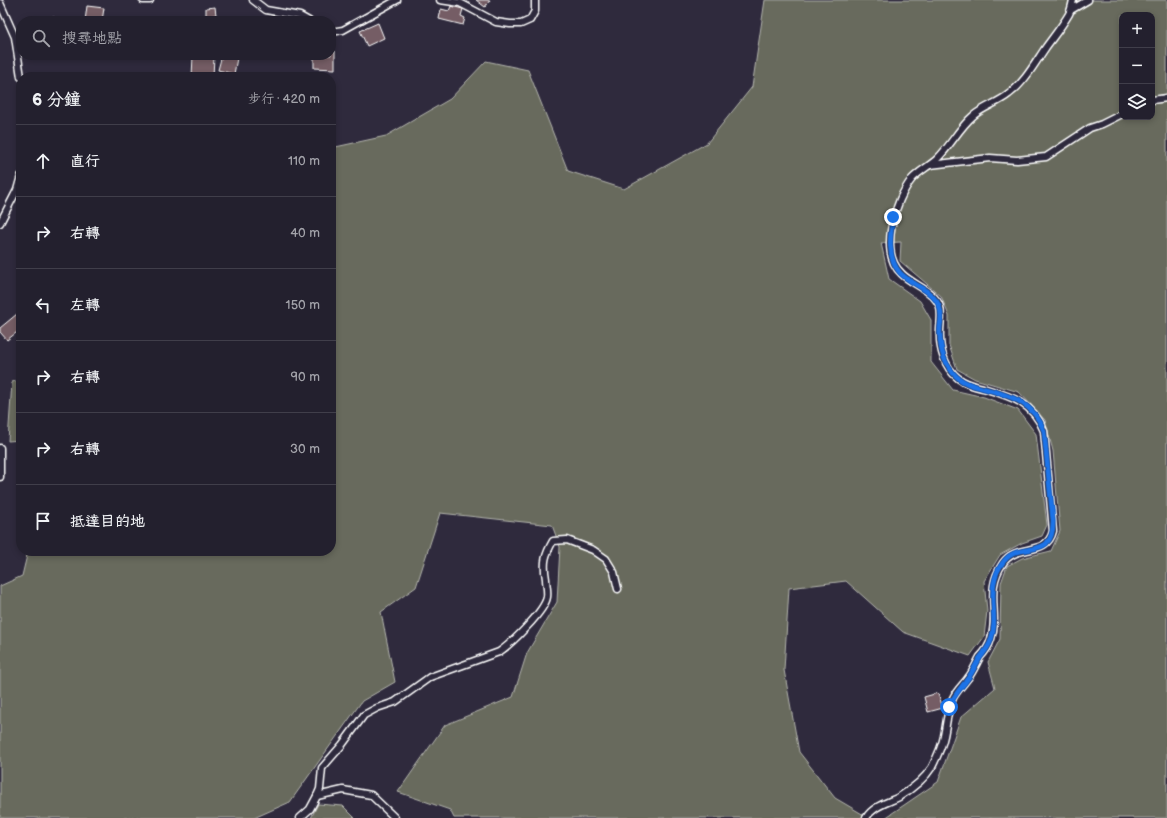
<!DOCTYPE html>
<html lang="zh-TW">
<head>
<meta charset="utf-8">
<style>
  body { margin:0; font-family:"Balsamiq Sans","LXGW WenKai TC",sans-serif; background:#2f2d3a; color:#f1f3f6 }
  .controls { position:absolute; right:12px; top:12px; display:grid; overflow:hidden; border-radius:8px; box-shadow:0 2px 6px #0003 }
  .controls button { width:36px; height:36px; display:grid; place-items:center; padding:0; border:0; border-bottom:1px solid #403e4a; background:#23202e; color:#f1f3f6; font:20px sans-serif }
  .stop { position:absolute; width:12px; height:12px; margin:-9px; border:3px solid #1a73e8; border-radius:50%; background:#fff }
  .stop.end { background:#1a73e8; border-color:#fff; box-shadow:0 1px 4px #0008 }
  .list { margin:0; padding:0; list-style:none }
  h2 { display:flex; justify-content:space-between; align-items:center; height:52px; margin:0; padding:0 16px; font-size:17px }
  h2 small { font-size:13px; font-weight:400; color:#a3a3aa }
  .list li { display:grid; grid-template-columns:26px 1fr auto; gap:12px; align-items:center; box-sizing:border-box; height:72px; padding:0 16px; border-top:1px solid #403e4a }
  .list b { display:block; font-size:15px; white-space:nowrap }
  .list em { font-size:13px; font-style:normal; color:#a3a3aa }
  .icon { flex:none; width:22px; height:22px; fill:none; stroke:currentColor; stroke-width:2; stroke-linecap:round; stroke-linejoin:round }
  .map { position:relative; flex:none; width:1167px; height:818px; overflow:hidden }
  .search { position:absolute; background:#23202e; box-shadow:0 2px 6px #0003; left:16px; top:16px; width:320px; height:44px; display:flex; align-items:center; gap:10px; box-sizing:border-box; padding:0 14px; border-radius:16px; color:#a3a3aa; font-size:15px }
  .panel { position:absolute; background:#23202e; box-shadow:0 2px 6px #0003; left:16px; top:72px; width:320px; height:484px; border-radius:16px }
  .map>svg:first-child { display:block }
  .green { fill:#686b5d; stroke:#b4b5ae; fill-rule:evenodd }
  .building { fill:#755d65; stroke:#fff }
  .lines { fill:none; stroke-linecap:round; stroke-linejoin:round }
  .service-casing { stroke:#fff; stroke-width:9 }
  .service { stroke:#2f2a3d; stroke-width:6 }
  .route { stroke:#1a73e8; stroke-width:5 }
</style>
</head>
<body>
<div class="map">
<svg width="1167" height="818" viewBox="0 0 1167 818">
  <rect width="100%" height="100%" fill="#2f2a3d"/>
  <filter id="ink" filterUnits="userSpaceOnUse"><feTurbulence type="fractalNoise" baseFrequency=".025" numOctaves="2"/><feDisplacementMap in="SourceGraphic" scale="8" xChannelSelector="R" yChannelSelector="G"/><feConvolveMatrix kernelMatrix="1 2 1 2 8 2 1 2 1" color-interpolation-filters="sRGB"/></filter>
  <g filter="url(#ink)">
    <!-- green -->
    <g class="green">
      <path d="M765,0H1167V818H885L938,782L961,717L995,688L988,662L1000,639L1001,583L1007,566L1022,558L1051,551L1060,531L1053,451L1045,420L1019,392L975,379L957,369L949,345V316L941,296L900,261L901,242L881,243L889,279L920,301L931,320V362L953,390L984,397L1018,410L1036,434L1047,525L1042,536L1022,543L1000,555L984,581L987,611L984,637L970,656L903,632L846,581L789,588L784,670L799,752L835,798L869,818H454L450,810L398,792L445,725L513,697L527,653L557,602L560,547L552,525L440,513L416,587L381,612L395,682L362,701L290,802L254,818H0V586L22,576L28,551H331V148L386,136L450,99L486,61L528,70L568,171L624,189L707,143L752,87ZM1122,15H1152V117H1122Z"/>
      <path d="M21,380V440L8,441L12,382Z"/>
      <path d="M318,804L343,806L355,818H311Z"/>
    </g>
    <!-- building -->
    <g class="building">
      <path d="M476,0H490L485,7Z"/>
      <path d="M87,6L104,8L102,21H85Z"/>
      <path d="M451,6L463,9L461,16L465,18L463,25L439,19L441,9L449,11Z"/>
      <path d="M215,7L216,15L206,16V8Z"/>
      <path d="M53,17L68,21H52Z"/>
      <path d="M378,23L384,38L367,46L360,31Z"/>
      <path d="M331,51H335V69L314,68V55H331Z"/>
      <path d="M193,55L214,56L213,77H192Z"/>
      <path d="M222,55L237,58L234,74L218,70Z"/>
      <path d="M266,55H295V56L267,58Z"/>
      <path d="M17,314L21,319V329L7,340L0,332V328Z"/>
      <path d="M938,693L943,708L928,712L924,697Z"/>
    </g>
    <g class="lines">
      <defs>
        <g id="service">
          <path d="M143,0H150"/>
          <path d="M253,0L266,10L300,16L309,21"/>
          <path d="M440,0L460,3L496,22L510,24H521L530,20L535,11V0"/>
          <path d="M0,3L15,37L21,77"/>
          <path d="M1071,10L1088,0"/>
          <path d="M331,32L343,30L397,0"/>
          <path d="M1152,100L1167,98"/>
          <path d="M930,165L990,158L1017,160L1046,157L1090,128L1102,124L1122,114"/>
          <path d="M0,223L17,190L21,176"/>
          <path d="M0,448V477"/>
          <path d="M317,796L343,790L371,795L395,818"/>
          <path d="M300,818L310,809L317,796L320,789L322,768L342,745L364,715L377,708L395,702L430,677L499,652C511,644 545,611 547,597C548,591 546,584 546,579C543,562 545,555 553,541L567,540L593,550L606,559L614,572L618,589"/>
          <path d="M866,818C873,806 887,803 899,797C912,789 924,780 932,767C937,757 942,747 944,736C947,722 947,710 953,698C957,690 963,685 968,678C973,672 976,664 980,657C985,652 989,646 991,639C1000,612 984,591 1003,563C1016,543 1047,557 1053,531L1044,431C1033,402 1010,396 983,388C974,386 965,384 958,378C944,367 939,348 940,331C940,324 942,315 940,307C935,291 913,285 902,274C878,253 895,200 912,179C919,171 930,166 938,158C951,145 959,128 973,116C983,107 998,103 1009,94C1025,82 1035,63 1046,47C1054,36 1062,26 1069,14C1071,10 1072,5 1073,0"/>
        </g>
      </defs>
      <!-- service casing -->
      <use href="#service" class="service-casing"/>
      <!-- service -->
      <use href="#service" class="service"/>
    </g>
  </g>
  <g class="lines" filter="url(#ink)">
    <!-- route -->
    <path class="route" d="M893,217C890,235 887,258 900,273C906,279 913,283 920,287C927,291 936,298 939,306C942,312 941,320 940,327C939,346 943,364 957,377C964,383 973,386 982,388C1009,395 1034,402 1044,431L1053,520C1054,563 1022,539 1004,561C983,586 1000,615 991,640C989,647 984,652 980,658C976,664 973,671 969,677C962,687 954,695 949,707"/>
  </g>
</svg>
<div class="controls">
<button>+</button>
<button>−</button>
<button><svg class="icon" aria-label="layers" viewBox="0 0 24 24"><path d="M12 4l9 5-9 5-9-5zM3 14l9 5 9-5"/></svg></button>
</div>
<div class="stop" style="left:949px;top:707px"></div>
<div class="stop end" style="left:893px;top:217px"></div>
<div class="search"><svg class="icon" aria-label="search" viewBox="0 0 24 24"><circle cx="10" cy="10" r="6"/><path d="M15 15l6 6"/></svg>搜尋地點</div>
<section class="panel">
<h2>6 分鐘<small>步行 · 420 m</small></h2>
<ul class="list">
<li><svg class="icon" aria-label="ahead" viewBox="0 0 24 24"><path d="M12 20V5M6 11l6-6 6 6"/></svg><div><b>直行</b></div><em>110 m</em></li>
<li><svg class="icon" aria-label="right" viewBox="0 0 24 24"><path d="M7 20v-9h11M14 6l5 5-5 5"/></svg><div><b>右轉</b></div><em>40 m</em></li>
<li><svg class="icon" aria-label="left" viewBox="0 0 24 24"><path d="M17 20v-9H6M10 6l-5 5 5 5"/></svg><div><b>左轉</b></div><em>150 m</em></li>
<li><svg class="icon" aria-label="right" viewBox="0 0 24 24"><path d="M7 20v-9h11M14 6l5 5-5 5"/></svg><div><b>右轉</b></div><em>90 m</em></li>
<li><svg class="icon" aria-label="right" viewBox="0 0 24 24"><path d="M7 20v-9h11M14 6l5 5-5 5"/></svg><div><b>右轉</b></div><em>30 m</em></li>
<li><svg class="icon" aria-label="arrive" viewBox="0 0 24 24"><path d="M6 21V4h12l-3 4 3 4H6"/></svg><div><b>抵達目的地</b></div></li>
</ul>
</section>
</div>
</body>
</html>
